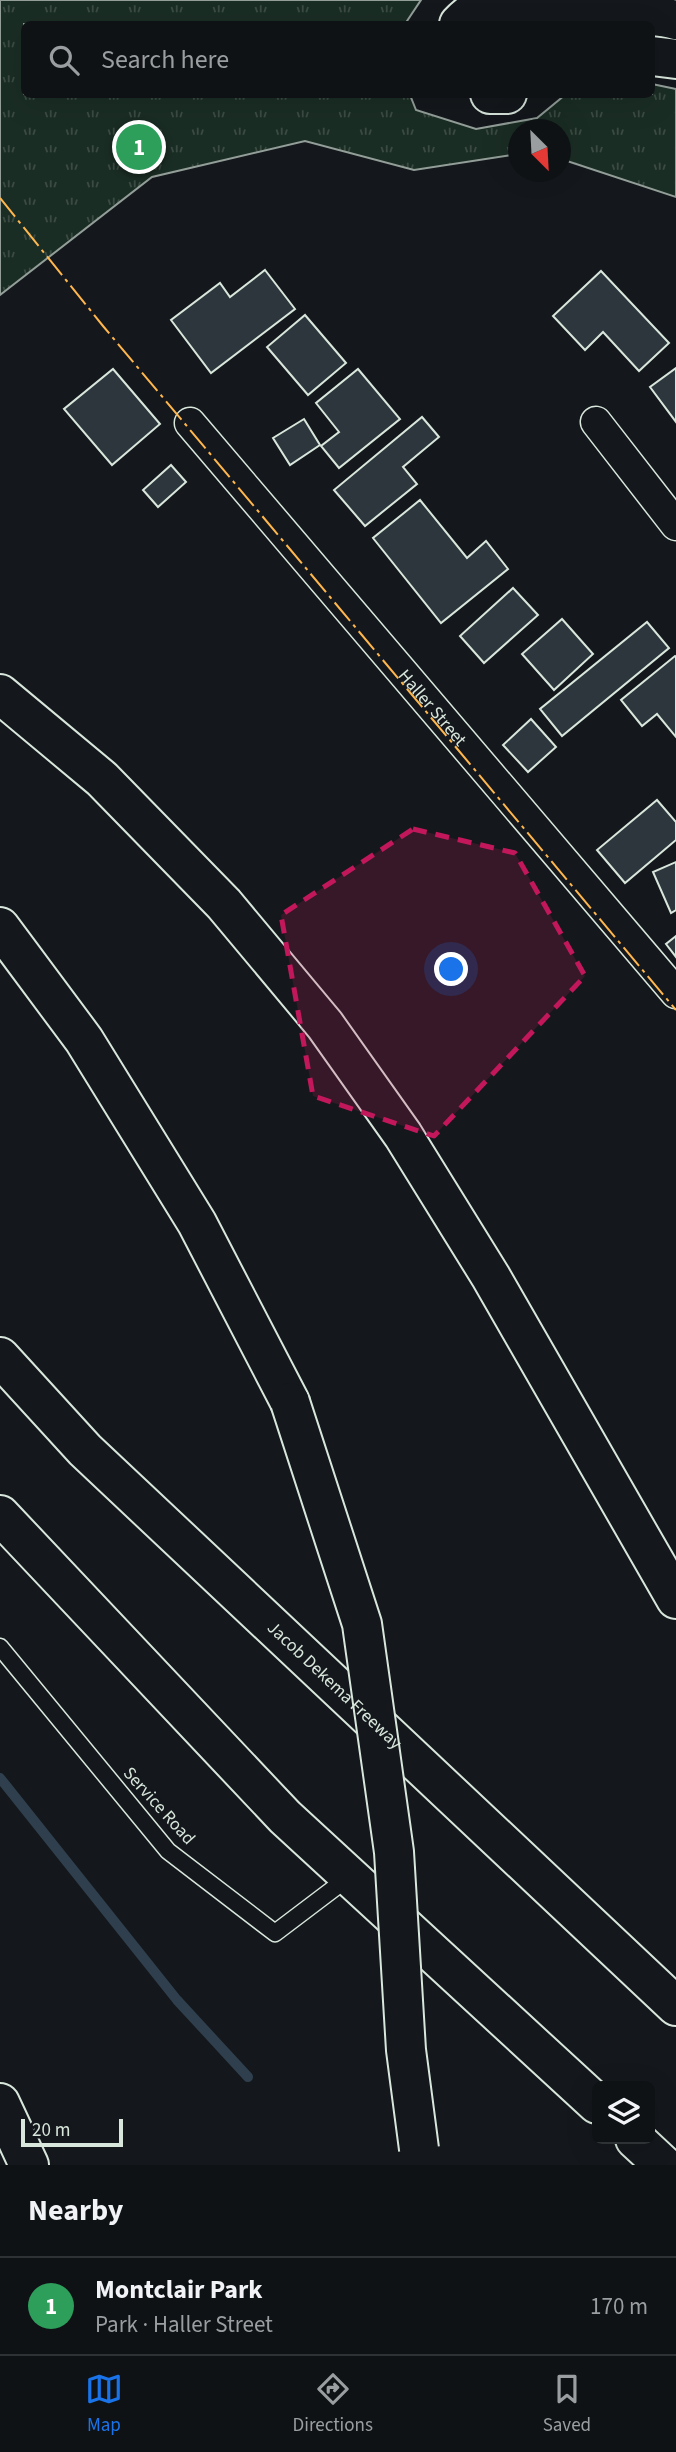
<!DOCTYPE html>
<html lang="en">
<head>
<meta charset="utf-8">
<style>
  body { margin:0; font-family:"Source Sans 3",sans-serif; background:#1d2022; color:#f1f3f6 }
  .controls { position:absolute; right:21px; bottom:21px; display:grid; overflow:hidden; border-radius:10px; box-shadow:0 7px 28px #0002 }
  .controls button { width:63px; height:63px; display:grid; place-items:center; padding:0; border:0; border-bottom:2px solid #2f3234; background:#0f1215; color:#f1f3f6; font:35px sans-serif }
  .compass { position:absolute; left:508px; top:119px; width:63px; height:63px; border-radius:50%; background:#0f1215; box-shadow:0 7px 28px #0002; rotate:156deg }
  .scale { position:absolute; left:21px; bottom:18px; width:102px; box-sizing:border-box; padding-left:7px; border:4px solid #d8e6dc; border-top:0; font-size:19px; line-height:24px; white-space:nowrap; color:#d8e6dc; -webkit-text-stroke:5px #14181c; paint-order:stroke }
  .you { position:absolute; left:452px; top:970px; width:24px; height:24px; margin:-18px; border:5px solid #fff; border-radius:50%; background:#1a73e8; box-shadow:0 0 0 10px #1a73e833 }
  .badge { display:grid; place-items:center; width:46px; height:46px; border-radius:50%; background:#1a73e8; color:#fff; font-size:23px; font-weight:700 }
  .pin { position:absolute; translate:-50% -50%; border:4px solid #fff; box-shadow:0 2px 7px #0006 }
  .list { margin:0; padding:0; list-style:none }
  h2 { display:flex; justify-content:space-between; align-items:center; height:91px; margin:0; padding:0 28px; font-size:30px }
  h2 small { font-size:23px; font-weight:400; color:#9b9ea0 }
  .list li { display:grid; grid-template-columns:46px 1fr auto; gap:21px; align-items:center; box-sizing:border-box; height:98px; padding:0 28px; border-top:2px solid #2f3234 }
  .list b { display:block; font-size:26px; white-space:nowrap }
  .list p { margin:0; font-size:23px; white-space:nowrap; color:#9b9ea0 }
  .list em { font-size:23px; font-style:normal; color:#9b9ea0 }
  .icon { flex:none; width:38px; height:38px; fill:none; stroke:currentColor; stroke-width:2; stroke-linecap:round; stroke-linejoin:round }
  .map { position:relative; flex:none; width:676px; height:2165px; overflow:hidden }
  .search { position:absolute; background:#0f1215; box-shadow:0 7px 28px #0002; left:21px; right:21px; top:21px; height:77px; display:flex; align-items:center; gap:18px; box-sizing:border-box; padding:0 24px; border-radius:10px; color:#9b9ea0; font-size:26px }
  .sheet { height:189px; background:#0f1215 }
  nav { display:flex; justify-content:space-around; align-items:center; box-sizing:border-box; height:98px; border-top:2px solid #2f3234; background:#0f1215; font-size:19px; color:#9b9ea0 }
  nav a { display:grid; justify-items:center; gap:4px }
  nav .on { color:#1a73e8 }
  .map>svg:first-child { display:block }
  .park { fill:url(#park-tufts); stroke:#939e99; stroke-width:2 }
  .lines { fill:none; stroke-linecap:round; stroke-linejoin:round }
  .stream { stroke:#2f3f4d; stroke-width:10 }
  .building { fill:#2c363c; stroke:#d8e6dc; stroke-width:2 }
  .service-casing { stroke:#d8e6dc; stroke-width:19 }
  .minor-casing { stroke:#d8e6dc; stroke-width:33 }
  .tertiary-casing { stroke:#d8e6dc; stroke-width:42 }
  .motorway-casing { stroke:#d8e6dc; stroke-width:42 }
  .service { stroke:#14181c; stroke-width:16 }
  .minor { stroke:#14181c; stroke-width:30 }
  .tertiary { stroke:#14181c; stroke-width:38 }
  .motorway { stroke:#14181c; stroke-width:38 }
  .motorway-bridge-casing { stroke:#d8e6dc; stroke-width:42; stroke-linecap:butt }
  .motorway-bridge { stroke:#14181c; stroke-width:38 }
  .power { stroke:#ffb74d; stroke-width:2; stroke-dasharray:24 5 3.5 5; stroke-linecap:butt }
  .marked { fill:#c2185b; fill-opacity:0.2; stroke:#c2185b; stroke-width:5; stroke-dasharray:14 9; stroke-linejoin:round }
  .labels { text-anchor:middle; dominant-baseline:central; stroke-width:5; stroke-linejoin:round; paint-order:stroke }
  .street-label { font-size:18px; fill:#d8e6dc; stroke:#14181c }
</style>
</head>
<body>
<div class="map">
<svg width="676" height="2165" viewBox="0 0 676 2165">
  <defs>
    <pattern id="park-tufts" width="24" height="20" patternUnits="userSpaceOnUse" patternTransform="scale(1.75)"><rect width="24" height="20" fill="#1a2d24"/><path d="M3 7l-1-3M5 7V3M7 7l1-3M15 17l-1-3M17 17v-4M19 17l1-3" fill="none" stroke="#3b4b43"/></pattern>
  </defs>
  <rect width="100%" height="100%" fill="#14181c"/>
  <!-- park -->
  <path class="park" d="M0,0H421L405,24H24V94L410,95L416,110L476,129L537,118L565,95L652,94V84L676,89V197L561,159L560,130H518V154L414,170L305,141L152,177L0,295Z"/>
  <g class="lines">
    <!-- stream -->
    <path class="stream" d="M0,1778L177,2000L248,2077"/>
  </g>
  <!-- building -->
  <g class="building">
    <path d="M265,270L295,309L211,373L171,320L220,283L230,297Z"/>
    <path d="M601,271L669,343L639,371L603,332L585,350L553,316Z"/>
    <path d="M305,315L346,363L308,395L267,347Z"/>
    <path d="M676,368V422L650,387Z"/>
    <path d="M113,369L160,424L112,465L64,409Z"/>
    <path d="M358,369L400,419L339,468L321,446L339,432L316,403Z"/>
    <path d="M422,417L439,437L403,467L417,484L365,526L334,490Z"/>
    <path d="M304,419L320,445L290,465L273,438Z"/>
    <path d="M171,465L186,482L158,507L143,490Z"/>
    <path d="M420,500L467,558L486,541L508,569L441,623L373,538Z"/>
    <path d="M513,588L538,615L484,663L460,636Z"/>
    <path d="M562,619L593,654L554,690L522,654Z"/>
    <path d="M647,622L669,648L562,736L540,709Z"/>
    <path d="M675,656L676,657V737L657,714L642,726L621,700Z"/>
    <path d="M531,719L556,747L528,772L503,745Z"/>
    <path d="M657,800L676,822V840L625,883L597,850Z"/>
    <path d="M676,862V910L671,913L653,872Z"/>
    <path d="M676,936V957L666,944Z"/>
  </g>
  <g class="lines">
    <defs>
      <path id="service" d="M0,1647L168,1851L275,1933L349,1877"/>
      <g id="minor">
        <path d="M596,422L676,525"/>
        <path id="s1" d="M190,423L676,993"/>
      </g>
      <g id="tertiary">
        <path d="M459,24C469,13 481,6 496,3C527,0 559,8 589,11C618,14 648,13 676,20"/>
        <path d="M652,56L676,59"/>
        <path d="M490,94H507"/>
      </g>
      <g id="motorway">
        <path d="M0,694L102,779L224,904L325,1025L403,1135L491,1277L676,1599"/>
        <path d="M0,927L84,1040L197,1223L290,1402"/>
        <path id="s2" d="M0,1357L85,1450L676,2006"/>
        <path d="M0,1515L285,1817L597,2104"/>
        <path d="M0,2103L29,2165"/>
        <path d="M635,2139L663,2165"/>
      </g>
    </defs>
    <!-- service casing -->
    <use href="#service" class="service-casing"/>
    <!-- minor casing -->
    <use href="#minor" class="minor-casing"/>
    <!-- tertiary casing -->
    <use href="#tertiary" class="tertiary-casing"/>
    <!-- motorway casing -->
    <use href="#motorway" class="motorway-casing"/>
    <!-- service -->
    <use href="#service" class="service"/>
    <!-- minor -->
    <use href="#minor" class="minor"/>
    <!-- tertiary -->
    <use href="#tertiary" class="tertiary"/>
    <!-- motorway -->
    <use href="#motorway" class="motorway"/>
    <defs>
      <path id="motorway-bridge" d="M290,1402L362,1624L394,1852L406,2050L419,2149"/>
    </defs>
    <!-- motorway-bridge casing -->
    <use href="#motorway-bridge" class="motorway-bridge-casing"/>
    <!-- motorway-bridge -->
    <use href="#motorway-bridge" class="motorway-bridge"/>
    <!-- power -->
    <path class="power" d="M0,198L103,326L676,1010"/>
  </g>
  <!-- marked area -->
  <path class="marked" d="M413,829L515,853L585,976L434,1136L313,1096L281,915Z"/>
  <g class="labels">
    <!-- street labels -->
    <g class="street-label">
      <text stroke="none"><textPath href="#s1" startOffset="374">Haller Street</textPath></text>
      <text stroke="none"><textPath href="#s2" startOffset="469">Jacob Dekema Freeway</textPath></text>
      <text transform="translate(159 1806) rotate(48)">Service Road</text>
    </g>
  </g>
</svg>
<div class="controls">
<button><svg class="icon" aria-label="layers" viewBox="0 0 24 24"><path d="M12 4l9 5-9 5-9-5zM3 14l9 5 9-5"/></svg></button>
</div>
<svg class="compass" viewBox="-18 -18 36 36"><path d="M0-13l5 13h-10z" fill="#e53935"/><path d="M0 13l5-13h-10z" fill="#9b9ea0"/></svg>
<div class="scale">20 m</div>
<div class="you"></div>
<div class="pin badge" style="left:139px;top:147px;background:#2e9e5b">1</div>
<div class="search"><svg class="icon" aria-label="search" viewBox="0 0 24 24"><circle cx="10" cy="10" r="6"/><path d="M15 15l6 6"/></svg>Search here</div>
</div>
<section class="sheet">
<h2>Nearby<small></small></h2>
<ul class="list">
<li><span class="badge" style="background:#2e9e5b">1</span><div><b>Montclair Park</b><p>Park · Haller Street</p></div><em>170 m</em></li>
</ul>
</section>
<nav>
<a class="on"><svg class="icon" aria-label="map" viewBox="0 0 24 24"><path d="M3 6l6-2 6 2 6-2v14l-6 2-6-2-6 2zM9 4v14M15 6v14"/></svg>Map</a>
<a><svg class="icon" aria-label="directions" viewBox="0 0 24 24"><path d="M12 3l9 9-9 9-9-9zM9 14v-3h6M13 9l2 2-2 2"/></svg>Directions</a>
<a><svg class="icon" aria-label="saved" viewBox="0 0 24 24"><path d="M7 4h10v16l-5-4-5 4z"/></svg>Saved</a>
</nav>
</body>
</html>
